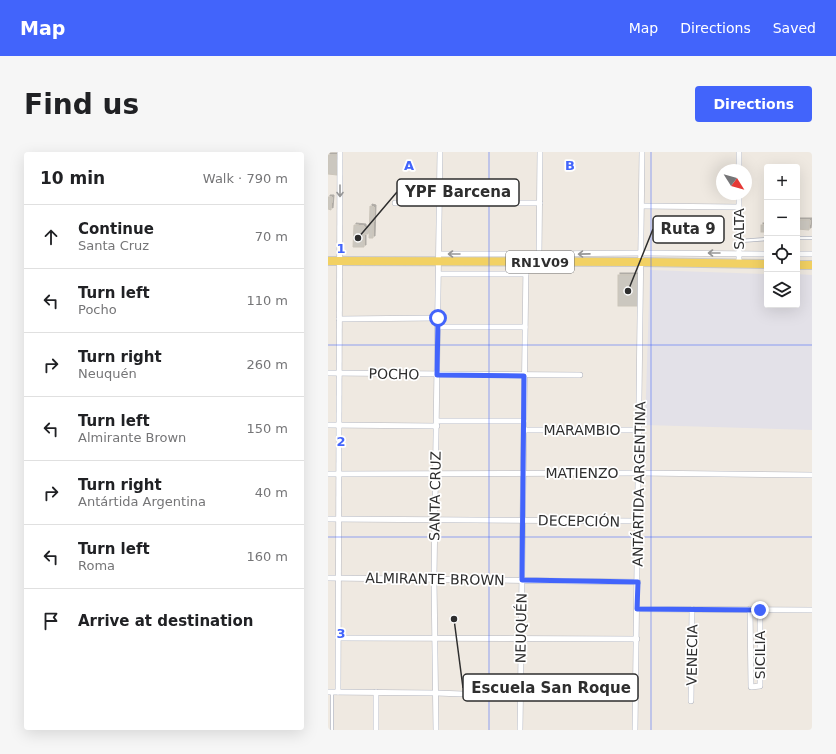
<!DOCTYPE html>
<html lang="en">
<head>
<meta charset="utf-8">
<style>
  body { margin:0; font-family:"DejaVu Sans",sans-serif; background:#f6f6f6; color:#202124 }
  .controls { position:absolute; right:12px; top:12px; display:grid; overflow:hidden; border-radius:4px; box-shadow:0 4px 16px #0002 }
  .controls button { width:36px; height:36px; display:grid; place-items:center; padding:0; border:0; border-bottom:1px solid #e0e0e0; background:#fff; color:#202124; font:20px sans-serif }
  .compass { position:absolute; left:388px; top:12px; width:36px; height:36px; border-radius:50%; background:#fff; box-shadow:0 4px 16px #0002; rotate:127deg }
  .stop { position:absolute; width:12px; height:12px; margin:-9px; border:3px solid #4264fb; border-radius:50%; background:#fff }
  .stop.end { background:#4264fb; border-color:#fff; box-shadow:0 1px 4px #0008 }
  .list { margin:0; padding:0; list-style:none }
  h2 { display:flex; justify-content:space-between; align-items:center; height:52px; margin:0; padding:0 16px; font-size:17px }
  h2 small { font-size:13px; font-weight:400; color:#757577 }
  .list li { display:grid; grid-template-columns:26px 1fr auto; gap:12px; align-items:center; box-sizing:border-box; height:64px; padding:0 16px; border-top:1px solid #e0e0e0 }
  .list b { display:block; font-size:15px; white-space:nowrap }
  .list p { margin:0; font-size:13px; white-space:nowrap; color:#757577 }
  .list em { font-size:13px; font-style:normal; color:#757577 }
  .icon { flex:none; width:22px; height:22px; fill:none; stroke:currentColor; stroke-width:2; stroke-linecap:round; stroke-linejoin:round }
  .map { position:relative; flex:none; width:484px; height:578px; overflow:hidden; border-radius:4px }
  header { display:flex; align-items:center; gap:24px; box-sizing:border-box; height:56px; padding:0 20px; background:#4264fb; color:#fff }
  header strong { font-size:19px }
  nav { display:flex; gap:22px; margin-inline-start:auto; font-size:14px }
  .intro { display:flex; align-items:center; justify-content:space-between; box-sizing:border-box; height:96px; padding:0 24px }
  h1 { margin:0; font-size:28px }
  .button { padding:10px 18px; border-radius:4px; background:#4264fb; color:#fff; font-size:14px; font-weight:700 }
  main { display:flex; gap:24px; padding:0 24px }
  aside { flex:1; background:#fff; border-radius:4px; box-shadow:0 4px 16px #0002 }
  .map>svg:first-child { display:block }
  .industrial { fill:#e3e1e8 }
  .building { fill:#cbc7bf; stroke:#cbc5ba; filter:url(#shadow) }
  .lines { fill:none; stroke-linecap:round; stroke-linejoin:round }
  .lane-casing { stroke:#b4b7c1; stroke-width:4 }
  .street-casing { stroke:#b4b7c1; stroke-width:6 }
  .primary-casing { stroke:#c9c9c9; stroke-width:10 }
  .lane { stroke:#fff; stroke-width:2.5 }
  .street { stroke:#fff; stroke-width:5 }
  .primary { stroke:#f2d163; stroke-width:8 }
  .oneway { stroke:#969696 }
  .route { stroke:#4264fb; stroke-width:5 }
  .grid { fill:none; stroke:#4264fb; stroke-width:1; stroke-opacity:0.55 }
  .labels { text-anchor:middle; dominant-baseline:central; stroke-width:3.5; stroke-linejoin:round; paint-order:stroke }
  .shield { fill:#fff; stroke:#6d6d6d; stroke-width:1 }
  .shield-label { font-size:13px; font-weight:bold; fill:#2e2e2e }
  .street-label { font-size:14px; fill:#2e2e2e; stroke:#fff }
  .grid-label { font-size:13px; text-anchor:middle; font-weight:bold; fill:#4264fb; stroke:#fff; stroke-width:3.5; stroke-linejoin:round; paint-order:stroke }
  .leader { fill:none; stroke:#2e2e2e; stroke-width:1.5 }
  .callout-dot { fill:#2e2e2e; stroke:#fff; stroke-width:1.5 }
  .callout { fill:#fff; stroke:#2e2e2e; stroke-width:1.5 }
  .callout-label { font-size:15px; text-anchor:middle; font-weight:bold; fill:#2e2e2e }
</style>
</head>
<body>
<header>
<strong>Map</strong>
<nav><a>Map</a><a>Directions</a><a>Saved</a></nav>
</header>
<div class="intro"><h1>Find us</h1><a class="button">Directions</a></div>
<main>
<aside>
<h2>10 min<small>Walk · 790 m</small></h2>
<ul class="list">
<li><svg class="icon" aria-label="ahead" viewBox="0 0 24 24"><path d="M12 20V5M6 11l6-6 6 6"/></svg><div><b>Continue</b><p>Santa Cruz</p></div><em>70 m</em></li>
<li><svg class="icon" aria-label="left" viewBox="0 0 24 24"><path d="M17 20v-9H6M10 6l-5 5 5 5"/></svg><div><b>Turn left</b><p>Pocho</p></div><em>110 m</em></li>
<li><svg class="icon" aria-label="right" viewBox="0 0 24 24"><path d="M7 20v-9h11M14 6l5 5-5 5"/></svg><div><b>Turn right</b><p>Neuquén</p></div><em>260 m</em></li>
<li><svg class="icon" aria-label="left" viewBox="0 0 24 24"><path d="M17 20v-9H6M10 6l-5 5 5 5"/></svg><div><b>Turn left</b><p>Almirante Brown</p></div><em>150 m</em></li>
<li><svg class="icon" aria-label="right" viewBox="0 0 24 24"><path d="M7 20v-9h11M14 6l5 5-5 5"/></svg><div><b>Turn right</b><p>Antártida Argentina</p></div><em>40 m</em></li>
<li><svg class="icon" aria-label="left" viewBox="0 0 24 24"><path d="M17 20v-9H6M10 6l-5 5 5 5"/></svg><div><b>Turn left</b><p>Roma</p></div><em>160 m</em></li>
<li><svg class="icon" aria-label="arrive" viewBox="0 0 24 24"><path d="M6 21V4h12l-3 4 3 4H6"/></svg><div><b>Arrive at destination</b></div></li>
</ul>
</aside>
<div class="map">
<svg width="484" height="578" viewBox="0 0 484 578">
  <defs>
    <filter id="shadow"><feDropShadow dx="2" dy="-2" stdDeviation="0" flood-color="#0004"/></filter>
  </defs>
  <rect width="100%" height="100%" fill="#efe9e1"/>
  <!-- industrial -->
  <path class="industrial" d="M322,118L439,122V153H469V122L484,123V278L317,273Z"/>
  <!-- building -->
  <g class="building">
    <path d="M0,3H10L9,23L0,22Z"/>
    <path d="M0,45H4L3,58L0,57Z"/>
    <path d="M42,54L46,55L45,86H41Z"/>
    <path d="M469,68H482L481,78L469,77Z"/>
    <path d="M26,73L36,74V76L41,77L40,82H36V95H25Z"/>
    <rect x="433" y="73" width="6" height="7"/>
    <rect x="290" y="123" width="20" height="31"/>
  </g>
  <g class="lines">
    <defs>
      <g id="lane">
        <path d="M469,86H484"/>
        <path d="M412,89L439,87"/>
        <path d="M4,541V578"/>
      </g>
      <g id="street">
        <path d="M411,18V0"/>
        <path d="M67,51H212"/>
        <path d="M314,54L411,55"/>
        <path d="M111,102H211L314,101L439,102"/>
        <path d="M469,102H484"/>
        <path d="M211,105L212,0"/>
        <path d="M411,112V42"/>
        <path d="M111,122H198"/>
        <path d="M11,167L110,166"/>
        <path d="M110,175H197"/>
        <path d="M0,221L252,223"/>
        <path d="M109,269H196"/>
        <path d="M0,273L109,274"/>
        <path d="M196,278H311"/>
        <path d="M0,322L311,321L484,323"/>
        <path d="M0,367L310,369"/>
        <path d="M0,426L310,430"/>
        <path d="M309,457L484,458"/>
        <path d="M422,457L423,535L432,534V458"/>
        <path d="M10,486L309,487"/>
        <path d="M0,540L108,541L192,544L308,545"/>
        <path d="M10,540L12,0"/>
        <path d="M363,549L364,457"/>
        <path d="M48,578V540"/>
        <path d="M108,578L106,426L112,0"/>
        <path d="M192,578L198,110"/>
        <path d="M307,578L314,0"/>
      </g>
      <g id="primary">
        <path d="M0,109L313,110L439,112"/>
        <path d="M469,113H484"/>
      </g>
    </defs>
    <!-- lane casing -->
    <use href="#lane" class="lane-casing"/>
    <!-- street casing -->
    <use href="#street" class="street-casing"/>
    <!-- primary casing -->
    <use href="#primary" class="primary-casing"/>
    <!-- lane -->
    <use href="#lane" class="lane"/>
    <!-- street -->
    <use href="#street" class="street"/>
    <!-- primary -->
    <use href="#primary" class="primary"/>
  </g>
  <!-- one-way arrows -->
  <defs><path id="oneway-shaft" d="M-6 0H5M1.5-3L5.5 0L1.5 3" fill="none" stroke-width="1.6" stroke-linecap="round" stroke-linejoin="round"/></defs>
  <g class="oneway">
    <use href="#oneway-shaft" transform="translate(12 39) rotate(90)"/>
    <use href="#oneway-shaft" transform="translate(386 101) rotate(-180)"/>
    <use href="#oneway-shaft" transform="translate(126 102) rotate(-180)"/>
    <use href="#oneway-shaft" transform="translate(256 102) rotate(179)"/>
  </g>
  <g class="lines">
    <!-- route -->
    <path class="route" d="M110,166L109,223L196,224L194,428L310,430L309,457L432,458"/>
  </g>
  <!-- grid -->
  <path class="grid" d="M161,0V578M323,0V578M0,193H484M0,385H484"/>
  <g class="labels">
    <!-- shield labels -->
    <rect class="shield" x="178" y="99" width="68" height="22" rx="3"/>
    <g class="shield-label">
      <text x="212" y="110">RN1V09</text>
    </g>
    <!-- street labels -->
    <g class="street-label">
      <text transform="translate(411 77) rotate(-90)">SALTA</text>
      <text transform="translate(66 222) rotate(1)">POCHO</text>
      <text x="254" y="278">MARAMBIO</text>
      <text x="254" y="321">MATIENZO</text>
      <text transform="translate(311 332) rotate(-89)">ANTÁRTIDA ARGENTINA</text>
      <text transform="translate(107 344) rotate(-89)">SANTA CRUZ</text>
      <text transform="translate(251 369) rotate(1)">DECEPCIÓN</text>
      <text transform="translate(107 427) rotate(1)">ALMIRANTE BROWN</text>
      <text transform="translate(193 476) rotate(-89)">NEUQUÉN</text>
      <text transform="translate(364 503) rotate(-89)">VENECIA</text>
      <text transform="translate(432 503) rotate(-90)">SICILIA</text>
    </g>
  </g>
  <g class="grid-label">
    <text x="81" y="18">A</text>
    <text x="242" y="18">B</text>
    <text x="13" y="101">1</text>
    <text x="13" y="294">2</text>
    <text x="13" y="486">3</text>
  </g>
  <!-- callouts -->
  <path class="leader" d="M30 86L69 40M300 139L325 77M126 467L135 536"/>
  <g class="callout-dot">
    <circle cx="30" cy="86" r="4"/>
    <circle cx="300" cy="139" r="4"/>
    <circle cx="126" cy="467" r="4"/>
  </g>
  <g class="callout">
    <rect x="69" y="27" width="122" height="27" rx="4"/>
    <rect x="325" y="64" width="71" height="27" rx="4"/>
    <rect x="135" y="522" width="175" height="27" rx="4"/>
  </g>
  <g class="callout-label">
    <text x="130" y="45">YPF Barcena</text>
    <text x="360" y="82">Ruta 9</text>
    <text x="223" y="541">Escuela San Roque</text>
  </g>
</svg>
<div class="controls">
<button>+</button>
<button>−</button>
<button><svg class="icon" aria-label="locate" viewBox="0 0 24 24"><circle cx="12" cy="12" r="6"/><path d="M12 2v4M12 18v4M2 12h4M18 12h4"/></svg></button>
<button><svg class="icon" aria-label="layers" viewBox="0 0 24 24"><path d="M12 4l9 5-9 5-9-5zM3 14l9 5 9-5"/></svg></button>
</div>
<svg class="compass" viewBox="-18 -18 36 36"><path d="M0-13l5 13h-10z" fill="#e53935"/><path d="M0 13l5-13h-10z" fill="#757577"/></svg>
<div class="stop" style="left:110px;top:166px"></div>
<div class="stop end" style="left:432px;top:458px"></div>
</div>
</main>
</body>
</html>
